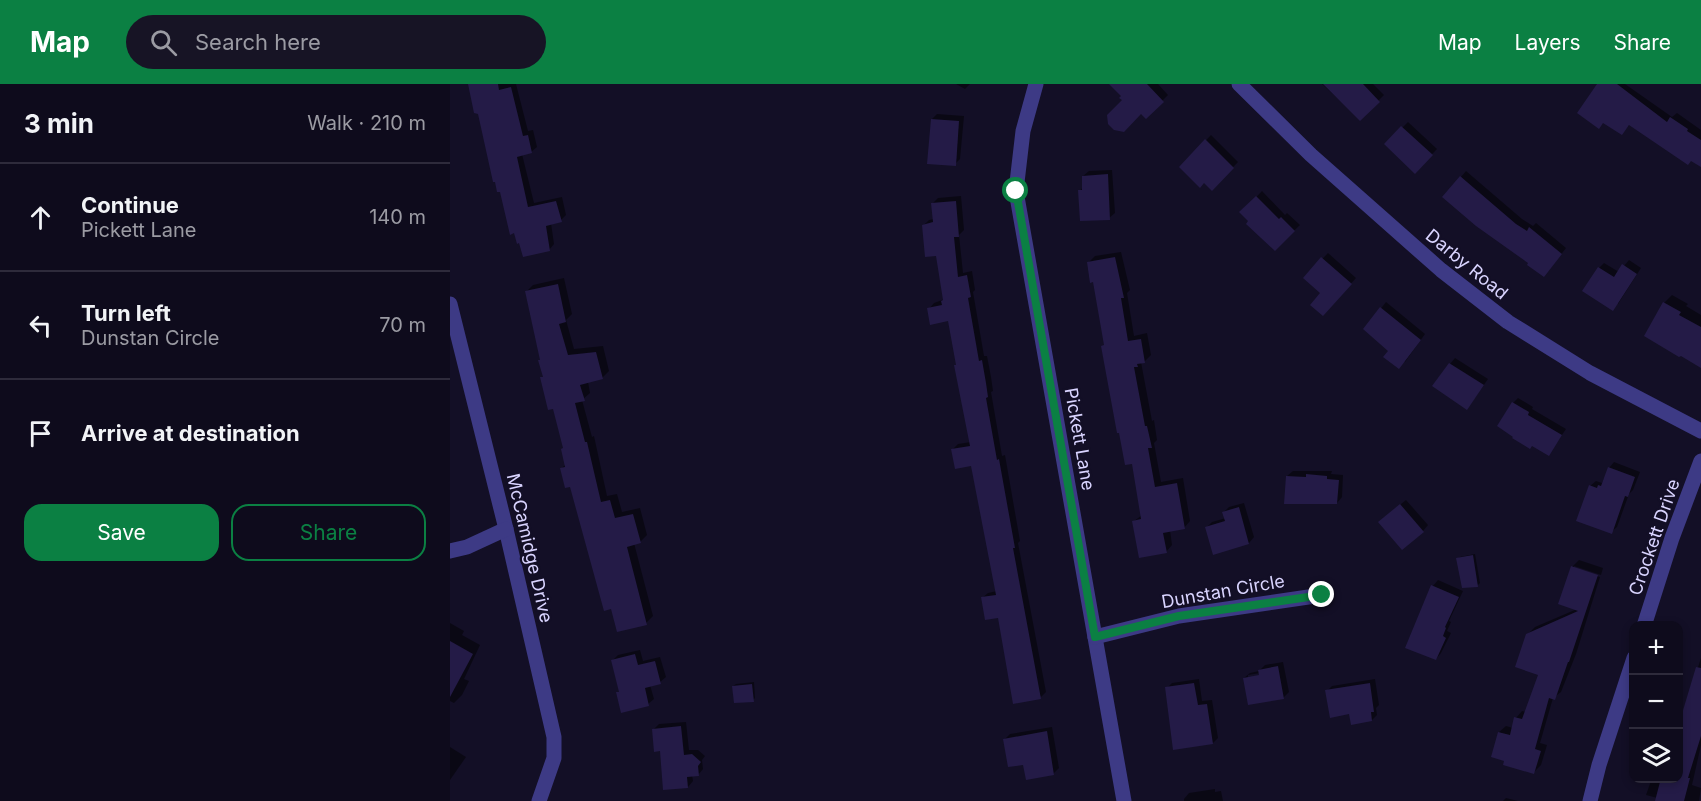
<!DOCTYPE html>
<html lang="en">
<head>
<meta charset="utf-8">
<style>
  body { margin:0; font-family:Inter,sans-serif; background:#171425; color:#f1f3f6 }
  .controls { position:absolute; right:18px; bottom:18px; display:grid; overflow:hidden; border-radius:12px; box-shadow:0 3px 9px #0003 }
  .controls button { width:54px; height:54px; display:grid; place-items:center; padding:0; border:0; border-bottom:2px solid #2e2b3b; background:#0e0b1c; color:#f1f3f6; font:30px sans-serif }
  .stop { position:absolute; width:18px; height:18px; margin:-14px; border:4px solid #0b8043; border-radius:50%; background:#fff }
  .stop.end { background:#0b8043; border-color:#fff; box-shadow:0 2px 6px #0008 }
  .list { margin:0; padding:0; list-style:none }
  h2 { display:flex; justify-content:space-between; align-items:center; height:78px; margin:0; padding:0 24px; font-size:26px }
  h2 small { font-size:20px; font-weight:400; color:#9b9ba3 }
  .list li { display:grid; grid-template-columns:39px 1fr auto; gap:18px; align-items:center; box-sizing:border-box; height:108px; padding:0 24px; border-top:2px solid #2e2b3b }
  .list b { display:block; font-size:22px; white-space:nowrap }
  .list p { margin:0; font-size:20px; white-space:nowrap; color:#9b9ba3 }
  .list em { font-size:20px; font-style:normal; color:#9b9ba3 }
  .actions { display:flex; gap:12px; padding:18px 24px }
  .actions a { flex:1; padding:14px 0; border:2px solid #0b8043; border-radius:18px; text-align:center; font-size:21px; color:#0b8043 }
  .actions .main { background:#0b8043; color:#fff }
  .icon { flex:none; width:33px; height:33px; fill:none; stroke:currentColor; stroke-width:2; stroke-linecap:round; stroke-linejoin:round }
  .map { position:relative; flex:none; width:1251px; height:717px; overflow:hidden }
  header { display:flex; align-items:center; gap:36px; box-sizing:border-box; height:84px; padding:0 30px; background:#0b8043; color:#fff }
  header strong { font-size:28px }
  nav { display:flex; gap:33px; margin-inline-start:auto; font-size:21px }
  .search { width:420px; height:54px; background:#171425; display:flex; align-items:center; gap:15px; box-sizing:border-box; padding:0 21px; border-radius:33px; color:#9b9ba3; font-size:22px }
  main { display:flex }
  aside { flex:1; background:#0e0b1c }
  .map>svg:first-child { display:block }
  .shadow { fill:#0007; fill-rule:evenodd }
  .building { fill:#241b47 }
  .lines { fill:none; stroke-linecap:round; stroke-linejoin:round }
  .minor { stroke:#3d3a85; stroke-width:15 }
  .route { stroke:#0b8043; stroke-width:8 }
  .labels { text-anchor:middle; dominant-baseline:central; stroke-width:4.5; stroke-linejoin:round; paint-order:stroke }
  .street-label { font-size:18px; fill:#d9d4ff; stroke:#130f26 }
</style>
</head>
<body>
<header>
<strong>Map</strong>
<div class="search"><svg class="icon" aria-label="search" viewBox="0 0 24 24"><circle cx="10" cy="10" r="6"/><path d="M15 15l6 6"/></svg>Search here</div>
<nav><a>Map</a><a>Layers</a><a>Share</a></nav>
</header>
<main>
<aside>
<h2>3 min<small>Walk · 210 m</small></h2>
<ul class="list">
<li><svg class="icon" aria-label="ahead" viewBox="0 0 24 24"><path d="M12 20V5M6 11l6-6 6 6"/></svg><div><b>Continue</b><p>Pickett Lane</p></div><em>140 m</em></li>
<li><svg class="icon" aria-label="left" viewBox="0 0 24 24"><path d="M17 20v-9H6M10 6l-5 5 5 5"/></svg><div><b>Turn left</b><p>Dunstan Circle</p></div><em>70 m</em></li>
<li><svg class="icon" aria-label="arrive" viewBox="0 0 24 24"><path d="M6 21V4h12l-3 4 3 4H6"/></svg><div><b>Arrive at destination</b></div></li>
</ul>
<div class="actions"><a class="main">Save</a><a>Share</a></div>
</aside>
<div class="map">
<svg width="1251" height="717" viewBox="0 0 1251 717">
  <rect width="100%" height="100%" fill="#130f26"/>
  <!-- shadow -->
  <g class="shadow">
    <path d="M19,0H66L78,47L83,46L87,63L81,68L72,70L84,119L112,113L116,131L111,136L101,139L104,160L99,166L29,29Z"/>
    <path d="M506,0H520L515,5Z"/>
    <path d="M661,0H708L718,11L696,33L674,16L673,12Z"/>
    <path d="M872,0H923L934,11L910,35Z"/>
    <path d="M1149,0H1175L1222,33L1227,29L1251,46V81L1180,40L1172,49L1154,38Z"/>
    <path d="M487,30L514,32L510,75L505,80L482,35Z"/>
    <path d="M958,38L987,65L965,88L936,60Z"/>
    <path d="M761,51L788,78L762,105L754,97L731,83Z"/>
    <path d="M662,86L665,129L659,134L630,107L633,103V92L639,87Z"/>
    <path d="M1016,87L1072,135L1083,142L1086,139L1116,164L1099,186L1011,93Z"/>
    <path d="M812,107L835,131L837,129L850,141L825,165L792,128Z"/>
    <path d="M511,112L514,146L509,151L513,189L522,187L525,206L523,208L534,272H537L541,293L543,307L541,308L552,372L555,371L570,457L568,459L596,608L591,613L549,532L532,514L538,509L547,507L522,381L503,365L508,360L521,358L500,236L479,225L484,219L495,215L487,170L474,141L479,136L484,135L483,119L488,114Z"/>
    <path d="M671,168L680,206L677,209L684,252L697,249L701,271L695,277L691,278L702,337L704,336L707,356L704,359L711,398L733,394L740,437L734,444L720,446L722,461L716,468L683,438L692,431L683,378L655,260L644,196L638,179L645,172Z"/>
    <path d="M878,169L906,194L878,225L872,209L855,193Z"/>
    <path d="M1179,176L1191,184L1168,220L1149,184L1154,179L1169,188Z"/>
    <path d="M114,194L122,230L116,236L124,265L153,262L159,287L152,294L138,298L140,309L132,316L142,353L144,352L157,412L167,410L172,428L190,424L197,451L190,458L184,459L203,532L196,539L111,385L116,380L114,363L104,323L92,294L94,292L92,275L76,208L83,201Z"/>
    <path d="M1222,211L1238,220L1236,222L1251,231V282L1214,219Z"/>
    <path d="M936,218L975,250L955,278L915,245Z"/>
    <path d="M1005,274L1038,295L1022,318L1000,280Z"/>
    <path d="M1068,314L1083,323L1082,325L1116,345L1099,370L1063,319Z"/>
    <path d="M1164,378L1190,388L1183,406L1179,410L1167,443L1161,448L1140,402L1146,397L1152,399L1159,384Z"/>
    <path d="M843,387H882L881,390L893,391L892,413L887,419L837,392Z"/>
    <path d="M956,416L978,441L973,447L935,433Z"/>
    <path d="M794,419L804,453L799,459L764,469L757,443L762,438L776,434L774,428L779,423Z"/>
    <path d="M1025,470L1030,499L1028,501L1008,475L1010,473Z"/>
    <path d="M1129,476L1153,484L1151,491L1124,482V485L1150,493L1126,570L1111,608L1103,614L1090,659L1097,661L1091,681L1084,688L1049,648L1056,642L1063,644L1066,634L1072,627L1076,628L1090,590L1078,550L1085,543L1127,525L1122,483Z"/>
    <path d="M988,496L1013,507L999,537L1001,538L997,547L1001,549L991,569L986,575L957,563L983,502Z"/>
    <path d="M0,539L14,547L12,551L30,561L14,595L19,597L12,611L4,619L0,617Z"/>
    <path d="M190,566L193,577L210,573L216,593L210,598L200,601L204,615L198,620L170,607L163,576L168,571Z"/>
    <path d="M1251,574V661L1242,701L1251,704L1249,717H1219L1196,711L1202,694H1228V645Z"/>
    <path d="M833,578L839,608L833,614L794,594L800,589L809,587L815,581ZM816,588L817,591L798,594V591Z"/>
    <path d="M749,595L752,617L762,616L768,654L763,659L717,604L722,599Z"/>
    <path d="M925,595L929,621L926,624L927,631L922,636L877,607L882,602Z"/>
    <path d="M304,598L305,614L303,616L283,602L286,600Z"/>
    <path d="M236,638L239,666H248L255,672L252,676L253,685L248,691H242L243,697L238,703L203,646L209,640Z"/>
    <path d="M602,643L609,684L603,690L575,679L555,655L560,650Z"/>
    <path d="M0,663L16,673L0,696Z"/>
    <path d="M765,705V708L771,707L773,717H734V715L739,709Z"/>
    <path d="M1056,714L1068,717H1053Z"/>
  </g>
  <!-- building -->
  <g class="building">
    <path d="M18,0H48L49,6L61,3L73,52L78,51L82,69L67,73L78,123L106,117L112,138L96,142L100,167L73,173L69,159L67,160L64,149L60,151L50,108H47L45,98H43L28,30L24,29Z"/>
    <path d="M659,0H697L714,18L696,35L691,30L674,48L664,46L658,40L657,31L672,16L669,14L671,12Z"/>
    <path d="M873,0H913L930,18L910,37Z"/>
    <path d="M1147,0H1167L1217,38L1220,33L1238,45L1237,47L1251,56V83L1241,77L1238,81L1179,41L1172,51L1153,39L1149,45L1127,29Z"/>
    <path d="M481,35L509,37L506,82L477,80Z"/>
    <path d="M951,42L983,71L965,90L934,60Z"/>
    <path d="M755,55L784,84L762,107L754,99L750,104L729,83Z"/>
    <path d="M658,90L660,136L630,137L628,106H632V92Z"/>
    <path d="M1010,92L1066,140L1077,147L1079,143L1112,170L1094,193L1077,181L1078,179L1026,142L992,113Z"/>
    <path d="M806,112L829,135L831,133L845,147L825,167L796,140L798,137L789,128Z"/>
    <path d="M506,117L509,153H504L508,193L517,191L521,213L518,214L529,277L532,276L536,299L538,313L536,314L547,376L549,375L565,464H563L591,615L563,620L548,534L535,536L531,513L546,511L521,382L505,385L501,365L520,362L504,281H506L498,237L480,241L477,224L492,221L491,217L493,216L486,172L475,173L472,141L483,138L481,119Z"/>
    <path d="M665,173L674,214H671L678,257L691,255L695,279L687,280L688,283H684L695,342H697L702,364H698L705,403L727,399L735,445L713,449L717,469L689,474L682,437L691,435L682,380L675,381L669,349H667L651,262L654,261L643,198L640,199L637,178Z"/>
    <path d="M871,173L902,200L873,232L860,221L870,209L853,194Z"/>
    <path d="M1172,180L1187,190L1163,227L1132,207L1148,183L1164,193Z"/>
    <path d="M108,200L116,238L109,240L118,271L146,268L153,295L130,301L135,317L125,319L135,358H137L151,418L160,416L165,434L183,430L191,459L177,463L197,541L167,548L161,525L154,527L120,403L115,404L110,384L115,383L111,365L113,364L103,325L98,326L90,293H93L88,276H90L75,207Z"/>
    <path d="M1213,218L1231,228L1229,231L1251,243V284L1231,272L1229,273L1194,252Z"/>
    <path d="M930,223L971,256L949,285L933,273L938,267L913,245Z"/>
    <path d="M999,279L1034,301L1017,326L982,302Z"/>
    <path d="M1062,318L1079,328L1078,331L1112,351L1099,372L1082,362L1080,365L1062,354L1063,353L1047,342Z"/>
    <path d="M1158,383L1185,393L1178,413L1175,412L1162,450L1126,437L1139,401L1147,404L1148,401L1151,402Z"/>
    <path d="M856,390L877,392V395L889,396L887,420H834L836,392L856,393Z"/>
    <path d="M950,420L974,448L952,466L928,438Z"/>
    <path d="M789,423L799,460L763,471L755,443L775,437L772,428Z"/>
    <path d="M1023,471L1028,503L1012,504L1006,474Z"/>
    <path d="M1121,482L1148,491L1119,578H1118L1105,616L1099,614L1085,665L1091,667L1084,690L1053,681L1054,677L1041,673L1048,648L1060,651L1064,633L1072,635L1088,591L1065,583L1076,550L1128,527L1108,520Z"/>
    <path d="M981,501L1009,513L995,543L996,544L993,552L996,554L986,576L955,564Z"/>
    <path d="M0,557L23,570L0,613Z"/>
    <path d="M185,570L188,581L205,577L211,600L195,604L199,622L171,629L166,608H169L161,576Z"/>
    <path d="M828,582L834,615L798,621L793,594L809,591L808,586Z"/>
    <path d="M1246,583L1251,584V652L1238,694H1240L1234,717H1205L1211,694H1228V643Z"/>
    <path d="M744,599L748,621L757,620L763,660L723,666L715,603Z"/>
    <path d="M920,599L924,628H921L922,637L901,641L899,630L880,634L875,606Z"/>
    <path d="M302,600L304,618L284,619L282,602Z"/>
    <path d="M231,642L234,671L242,670L251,678L248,682L249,692L237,693L238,704L213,706L210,667L204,668L202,645Z"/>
    <path d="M597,647L604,691L576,696L573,681L558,683L553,655Z"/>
  </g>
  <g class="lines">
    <!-- minor -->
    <g class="minor">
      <path d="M586,0L573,47L566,107L674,717"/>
      <path d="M789,0L861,71L991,186L1058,238L1140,289L1251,347"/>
      <path d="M0,220L56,445L104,653V674L89,717"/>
      <path d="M0,467L17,463L56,445"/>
      <path d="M1194,542L1222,454L1251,377"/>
      <path d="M645,553L729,532L872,511"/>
      <path d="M1140,717L1149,681L1184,574"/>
    </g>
  </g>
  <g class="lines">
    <!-- route -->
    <path class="route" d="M566,107L645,553L729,532L872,511"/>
  </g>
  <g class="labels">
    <!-- street labels -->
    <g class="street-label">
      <text transform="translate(1017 180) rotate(39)">Darby Road</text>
      <text transform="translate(630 355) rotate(80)">Pickett Lane</text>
      <text transform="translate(1204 453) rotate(-71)">Crockett Drive</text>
      <text transform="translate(80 464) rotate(77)">McCamidge Drive</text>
      <text transform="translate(773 507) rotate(-10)">Dunstan Circle</text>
    </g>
  </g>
</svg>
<div class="controls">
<button>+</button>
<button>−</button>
<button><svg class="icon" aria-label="layers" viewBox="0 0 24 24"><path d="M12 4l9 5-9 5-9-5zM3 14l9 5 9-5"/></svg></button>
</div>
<div class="stop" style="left:566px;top:107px"></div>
<div class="stop end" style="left:872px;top:511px"></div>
</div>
</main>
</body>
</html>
